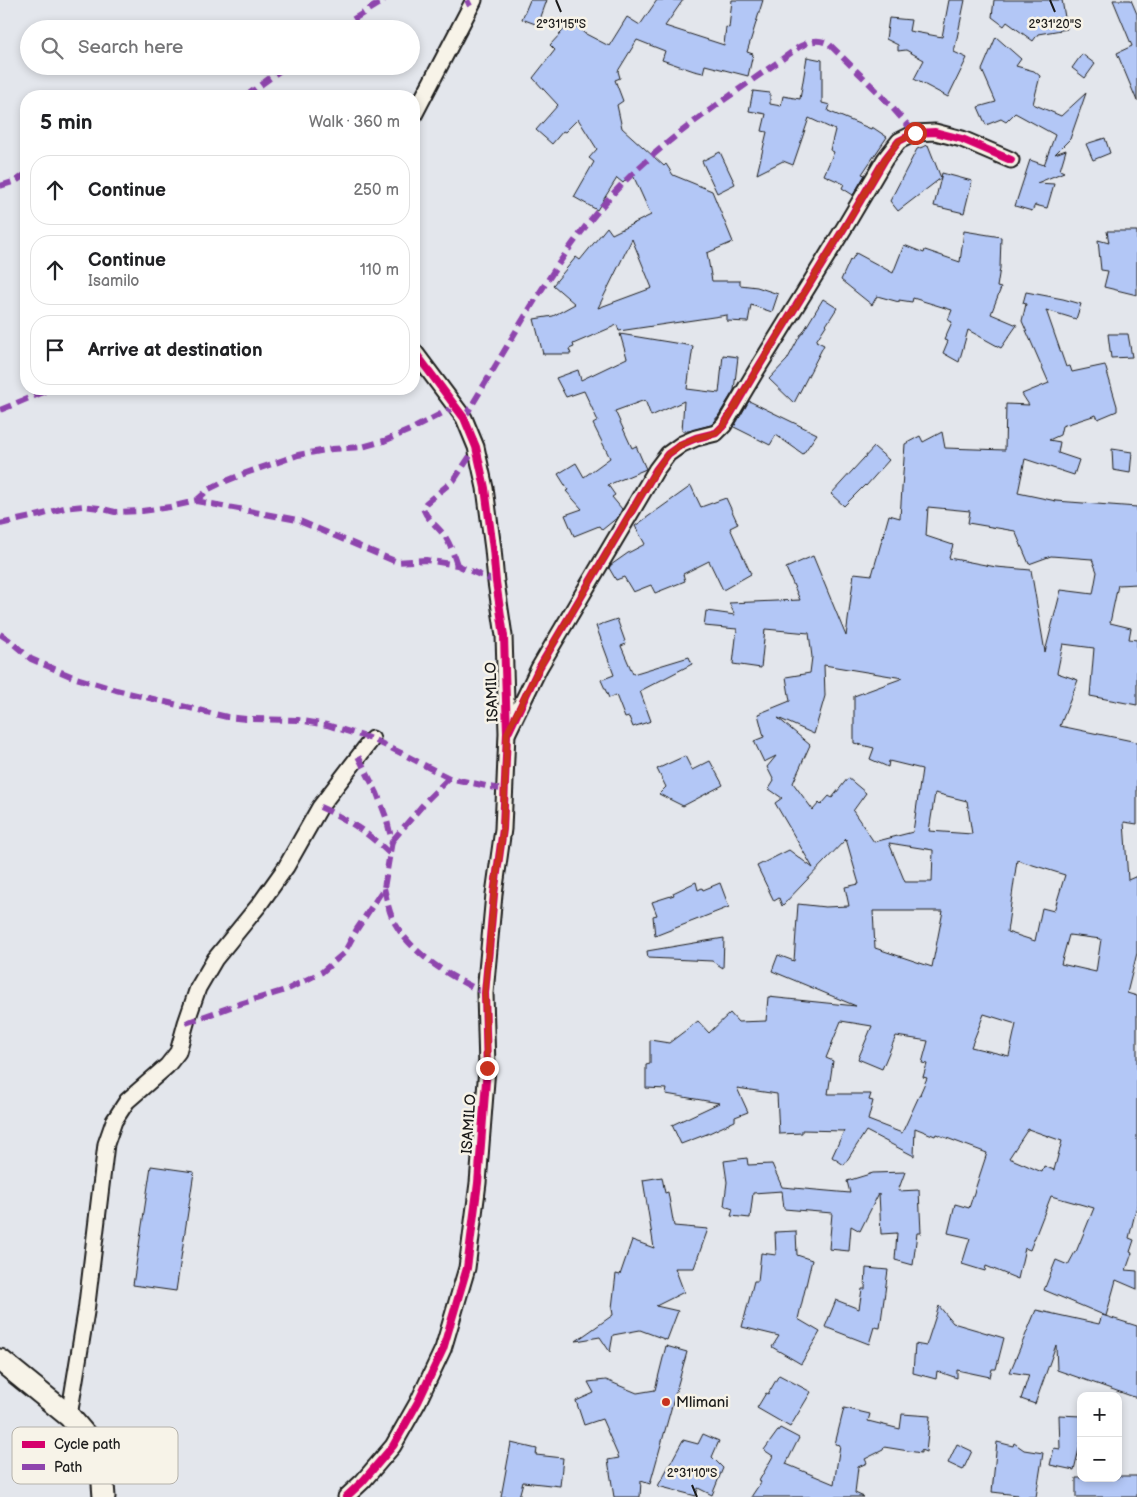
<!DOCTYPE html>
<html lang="en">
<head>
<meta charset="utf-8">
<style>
  body { margin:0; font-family:"Balsamiq Sans",sans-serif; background:#f6f6f6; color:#202124 }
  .controls { position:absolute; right:15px; bottom:15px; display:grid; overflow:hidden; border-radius:10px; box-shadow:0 2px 8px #0003 }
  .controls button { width:45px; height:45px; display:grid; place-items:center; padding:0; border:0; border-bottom:1px solid #e0e0e0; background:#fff; color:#202124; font:25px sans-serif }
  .stop { position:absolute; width:15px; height:15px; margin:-11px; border:4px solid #c8321e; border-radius:50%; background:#fff }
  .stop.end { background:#c8321e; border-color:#fff; box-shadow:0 1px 5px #0008 }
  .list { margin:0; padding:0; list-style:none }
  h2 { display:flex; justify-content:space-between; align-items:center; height:65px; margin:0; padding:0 20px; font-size:21px }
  h2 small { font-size:16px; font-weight:400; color:#757577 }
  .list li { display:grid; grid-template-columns:32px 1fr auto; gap:15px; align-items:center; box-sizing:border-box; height:70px; margin:0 10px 10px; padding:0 10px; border:1px solid #e0e0e0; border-radius:20px }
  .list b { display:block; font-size:19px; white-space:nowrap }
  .list p { margin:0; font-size:16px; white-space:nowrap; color:#757577 }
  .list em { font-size:16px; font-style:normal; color:#757577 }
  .icon { flex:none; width:28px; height:28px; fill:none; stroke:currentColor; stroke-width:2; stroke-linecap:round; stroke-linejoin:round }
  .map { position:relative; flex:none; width:1137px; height:1497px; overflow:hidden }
  .search { position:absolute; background:#fff; box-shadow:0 2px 8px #0003; left:20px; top:20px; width:400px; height:55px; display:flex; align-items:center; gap:12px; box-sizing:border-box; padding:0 18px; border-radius:28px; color:#757577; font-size:19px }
  .panel { position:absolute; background:#fff; box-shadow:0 2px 8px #0003; left:20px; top:90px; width:400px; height:305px; border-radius:20px }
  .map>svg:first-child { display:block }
  .building { fill:#b3c7f6; stroke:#1c1c1c; fill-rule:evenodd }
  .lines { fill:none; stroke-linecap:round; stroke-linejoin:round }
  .street-casing { stroke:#1c1c1c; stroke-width:19 }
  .secondary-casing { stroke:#1c1c1c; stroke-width:25 }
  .street { stroke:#f7f3e8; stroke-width:15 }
  .secondary { stroke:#f7f3e8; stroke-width:21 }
  .quiet { stroke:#8e44ad; stroke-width:6; stroke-dasharray:12 6; stroke-linecap:butt }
  .cycleway-casing { stroke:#f7f3e8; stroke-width:11 }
  .cycleway { stroke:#d6006c; stroke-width:8 }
  .route { stroke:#c8321e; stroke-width:6 }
  .ticks { fill:none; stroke:#1c1c1c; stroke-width:2 }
  .poi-dot { fill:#c8321e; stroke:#f7f3e8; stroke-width:2 }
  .labels { text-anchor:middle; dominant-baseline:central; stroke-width:5; stroke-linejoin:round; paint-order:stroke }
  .street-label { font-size:15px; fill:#1c1c1c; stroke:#f7f3e8 }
  .poi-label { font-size:15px; fill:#1c1c1c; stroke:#f7f3e8; text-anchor:start }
  .key { fill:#f7f3e8; stroke:#b5b2ab; stroke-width:1 }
  .key-label { font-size:14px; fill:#1c1c1c }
  .ticks-label { font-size:12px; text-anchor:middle; fill:#1c1c1c; stroke:#f7f3e8; stroke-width:5; stroke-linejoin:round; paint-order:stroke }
</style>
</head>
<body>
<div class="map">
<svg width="1137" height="1497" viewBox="0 0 1137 1497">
  <rect width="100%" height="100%" fill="#e3e6ec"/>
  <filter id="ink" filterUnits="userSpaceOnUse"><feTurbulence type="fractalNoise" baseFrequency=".02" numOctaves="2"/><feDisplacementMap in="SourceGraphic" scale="10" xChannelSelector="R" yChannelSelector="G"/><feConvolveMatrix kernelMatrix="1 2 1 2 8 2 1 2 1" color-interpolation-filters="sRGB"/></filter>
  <g filter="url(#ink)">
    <!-- building -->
    <g class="building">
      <path d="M530,0H547L538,25L522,19Z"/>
      <path d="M657,0H683L665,26L724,45L726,27L729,28L732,0H763L747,52L753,54L748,76L705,65L703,73L694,71L662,60L665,51L637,40L618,71L620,78L615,80L623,101L617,105L622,128L664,166L666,164L673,175L712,191L733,242L707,253L712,281H740V285L757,287L778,294L772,312L751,305L748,322L727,321V315L619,331L617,325L573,344L574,347L569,349L571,354H543L534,319L553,316L575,304L553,285L576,257L580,260L607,227L612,234L651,215L632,173L623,183L617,178L597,210L574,197L594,162L589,158L597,149L578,119L565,132L563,131L552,144L536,130L558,105L533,78L555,50L550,45L571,22L584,33L609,46L627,17L640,25ZM632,239L652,288L598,308Z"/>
      <path d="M949,0H965L954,52L967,58L948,97L914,79L924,60L906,50L898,51V45L886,39L889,18L911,20L909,31L942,37Z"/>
      <path d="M994,0H1062L1067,29L1038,34L1033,41L1007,22L1004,26L992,17Z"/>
      <path d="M1113,0H1131L1137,14V101L1117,53L1132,46Z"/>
      <path d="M996,37L1021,59L1016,66L1034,71L1040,76L1033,104L1061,116L1086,93L1070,139L1055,154L1066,150L1060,170L1064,172L1037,183L1054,184L1047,208L1035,205L1032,211L1015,206L1030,160L1044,165L1055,135L1015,113L1006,122L1001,119L986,125L978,107L996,102L982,70Z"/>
      <path d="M1082,54L1095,64L1085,78L1072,68Z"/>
      <path d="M807,57L822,60V103L830,105L828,111L871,129L872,127L887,137L862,174L865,175L853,195L842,188L844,184L824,175L834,152L830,150L835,130L809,118L793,165L783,161L757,174L767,132L762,131L766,114L749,111L753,91L770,93V104L781,106L783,96L800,99Z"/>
      <path d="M1105,138L1110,153L1093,160L1086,144Z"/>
      <path d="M928,145L941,178L898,211L890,201L917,149Z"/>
      <path d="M720,152L735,184L717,193L702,161Z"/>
      <path d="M942,173L972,181L964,213L934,206Z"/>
      <path d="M964,231L1001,237L1000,268L997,287L1001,288L991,314L1017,325L1001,348L968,330L959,362L943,353L948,341L944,340L952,322L948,320L952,310L913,298L912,302L899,300V302L877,296L872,305L841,280L850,260L851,261L856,253L893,273L904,245L924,253L925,250L960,262Z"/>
      <path d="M1107,231H1137V295L1104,287L1108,271L1101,270L1098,240L1109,243Z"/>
      <path d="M1026,292L1063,299L1081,304L1076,319L1046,310L1066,367L1070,366L1072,372L1105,365L1117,406V411L1098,419L1096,415L1062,426L1060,435L1049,440L1060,442L1058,453L1079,460L1074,475L1025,459L1018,493L1056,501L1137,507V584L1118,585L1110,623L1131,628L1129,639L1137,640V705L1090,696L1094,648L1063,644L1057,673L1078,680L1060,726L1137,742V824L1124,822L1128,880L1137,876V953L1127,993L1137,996V1205L1129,1238L1134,1240L1130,1252L1132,1253L1126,1270L1137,1271V1289L1116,1280L1106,1316L1044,1290L1056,1260L1068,1265L1075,1252H1076L1094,1208L1051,1196L1030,1250L1025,1248L1018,1279L986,1266L985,1271L962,1264L970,1238L948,1233L955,1204L969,1208L987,1153L936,1134L935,1136L915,1128L914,1156L866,1131L844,1165L832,1157L844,1131L802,1130V1133L779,1134L777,1094L737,1088L748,1112L735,1117V1121L707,1134L681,1144L672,1125L719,1103L666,1094L667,1089L646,1088V1065L650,1064V1040L669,1043L698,1021L709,1033L730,1013L738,1022L766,1021L768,997L856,1006L772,971L778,955L794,961L798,904L825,907L849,906L845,887L859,884L846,839L782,906L779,898L774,901L757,866L789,850L813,868L775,803L782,798L769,789L774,781L767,767L776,756L764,762L754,741L764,737L758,714L790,701L786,677L810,673L812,657L809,633L765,629L761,668L733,664L737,629L704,626L706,611L735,615L729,603L800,600L786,568L813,556L846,636L854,573L872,575L889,515L900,518L905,444L920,436L923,442L942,432L945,448L1005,450L1006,404L1029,405L1022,394L1049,383L1022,321L1026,304L1023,303ZM928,507L970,511L968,523L1015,531L1029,564L1051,556L1092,559L1097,572L1093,594L1061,590L1045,652L1031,570L996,567L949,558L953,545L926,536ZM824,665L903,678L854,696V743L874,748L870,759L888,767L889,761L922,769L913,832L874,842L853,811L866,793L848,778L832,798L829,796L821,805L819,803L813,810L793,783L810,745L778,718L814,734L825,696ZM935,793L967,801L972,834L929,831ZM889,843L933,850L932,882H905ZM1017,860L1065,875L1054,911L1042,908L1035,941L1007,932ZM873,911H943L932,967L875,948ZM1069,935L1101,939L1096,972L1061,964ZM984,1014L1016,1024L1009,1056L971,1047ZM841,1021L872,1026L858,1059L882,1069L896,1036L928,1041L922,1063L927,1064L923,1077L927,1078L920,1094H921H920L902,1133L868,1120L873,1101L869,1100L871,1094H828L833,1061L826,1058ZM1028,1129L1062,1141L1054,1170L1044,1166L1042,1172L1009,1158Z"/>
      <path d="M823,299L837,308L816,341L824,345L794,403L769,379L787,360L801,334H802Z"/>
      <path d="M620,334L693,346L687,389L719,393L723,355L738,357L734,390L717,418H716V420L711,425L689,431H682L684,401L651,416L645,400L615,411L632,448L636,446L646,469L608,485L615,495L612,497L622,509L618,517L602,530L599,526L574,536L565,515L582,509L566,491L568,490L558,474L576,463L584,477L610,458L593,424L598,421L584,391L566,397L556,378L578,370L581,380L627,358Z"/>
      <path d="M1108,334H1128L1132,357L1111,358Z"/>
      <path d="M749,401L817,434L803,454L776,435L770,445L734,427Z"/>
      <path d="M874,447L889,460L866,486L865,485L844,506L831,494Z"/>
      <path d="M1112,449L1132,452L1130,473L1113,470Z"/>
      <path d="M691,486L701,507L726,498L738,524L730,528L751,574L723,590L709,561L683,574L685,581L655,593L651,585L633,592L624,577L616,580L609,568L611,565L628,553L645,544L635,526Z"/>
      <path d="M617,619L626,644L621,646L633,674L689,657L692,664L640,691L651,721L633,727L629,717L625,718L616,695L609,698L601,680L614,675L596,626Z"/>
      <path d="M685,756L692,770L710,761L723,785L683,806L659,794L666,787L657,769Z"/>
      <path d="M696,882L698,890L702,888L703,890L720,883L729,907L655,936L653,916L657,915L652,902L674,895L673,893Z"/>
      <path d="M724,938L723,968L712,961L648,958L647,951Z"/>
      <path d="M747,1158L748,1165L772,1164L782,1187L850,1193L847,1181L873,1173L905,1172L898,1191L919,1190L921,1233H917L913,1265L895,1260L897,1233L881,1234L879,1193L860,1231L851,1226L849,1251L829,1249L832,1213L784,1209L782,1191L753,1193L750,1218L731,1216L733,1209L724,1206L727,1182L724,1161Z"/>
      <path d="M151,1166L194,1172L176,1291L133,1285Z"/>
      <path d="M662,1177L665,1193L668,1192L674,1226L708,1229L694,1268H675L684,1292L656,1306L678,1311L667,1340L640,1330L613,1335L610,1352L600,1337L576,1341L613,1315L612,1308L616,1274L620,1275L632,1240L654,1248L643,1180Z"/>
      <path d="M796,1231L797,1255L812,1260L798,1319L820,1332L801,1364L772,1347L779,1336L742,1327L754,1281H758L761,1253L776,1255L775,1232Z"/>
      <path d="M866,1268L888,1270L880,1328L874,1327L869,1344L825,1327L836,1300L859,1309L862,1289H865Z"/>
      <path d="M939,1306L953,1323L1004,1338L996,1369H992L990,1377L957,1370V1378L937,1371L936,1379L913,1373L915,1344L926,1346Z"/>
      <path d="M1036,1310L1099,1324L1102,1315L1137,1326V1398L1057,1370L1056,1345L1035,1404L1021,1399L1029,1375L1010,1372Z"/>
      <path d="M666,1346L687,1352L650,1484L641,1481L640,1497H614L608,1460L619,1458L602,1419L584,1425L576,1401L594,1393L588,1382L606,1380L637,1393L655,1390Z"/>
      <path d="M779,1375L811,1392L790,1427L757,1408L766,1393L768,1394Z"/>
      <path d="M844,1408L870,1414L868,1421L900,1429L902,1414L930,1416L926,1452L921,1450V1453L884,1447L883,1450L865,1459L867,1463L858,1467L855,1493L864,1497H751L761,1482L759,1481L773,1456L764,1450L780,1428L799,1438L786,1464L834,1484L840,1445L835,1444Z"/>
      <path d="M1059,1415L1081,1416V1440L1074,1470L1050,1465L1054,1448L1060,1449Z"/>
      <path d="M703,1434L719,1441L712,1457L723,1468L712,1495L698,1488L696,1496L658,1486L683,1440L698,1444Z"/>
      <path d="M997,1442L1013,1446L1014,1443L1024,1450L1043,1453L1036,1497H1018V1495L992,1492Z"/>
      <path d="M511,1443L537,1449L536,1455L563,1458L560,1486L523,1482L519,1497H501Z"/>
      <path d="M957,1444L972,1451L963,1470L948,1463Z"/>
      <path d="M1118,1476H1137V1497H1076V1478H1118Z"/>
    </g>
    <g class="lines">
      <defs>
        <g id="street">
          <path d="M414,115L474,0"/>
          <path d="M508,732L539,668L656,470L668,454L682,444L696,438L716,433L724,425L756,371L846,225L885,159L899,141L915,133L935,132L962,139L1011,160"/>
          <path d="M69,1416L86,1312L106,1144L114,1121L127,1101L167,1066L178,1052L186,1023L198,988L215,959L259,905L286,867L320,807L372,739"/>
          <path d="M346,1497L363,1481L393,1446L418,1402L443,1349L467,1268L478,1183L487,1068L485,993L494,894L503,829L507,733L504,636L496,582L493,549L485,488L476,447L464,418L414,351"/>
        </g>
        <path id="secondary" d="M0,1360L69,1416L86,1436L102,1471L104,1497"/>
      </defs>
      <!-- street casing -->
      <use href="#street" class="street-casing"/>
      <!-- secondary casing -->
      <use href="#secondary" class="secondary-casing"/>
      <!-- street -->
      <use href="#street" class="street"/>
      <!-- secondary -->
      <use href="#secondary" class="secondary"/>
      <!-- quiet -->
      <g class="quiet">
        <path d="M467,0L470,6"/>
        <path d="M338,29L384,0"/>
        <path d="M246,96L286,66"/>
        <path d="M0,186L16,181L26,174"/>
        <path d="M0,410L51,389"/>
        <path d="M464,418C510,344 552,262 610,197C664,137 734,94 799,47C812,41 816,38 829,44L880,94L915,133"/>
        <path d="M196,501L209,489L219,484L246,473L298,455L332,449L362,447L384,441L410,430L456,406"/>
        <path d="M0,524L40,515L64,508L83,506L99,508L115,512L142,511L170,507L196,501L297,520L397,562L426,560L457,565L496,582"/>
        <path d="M457,565C454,556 451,546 446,538C439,527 427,520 423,508L426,503L454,480L476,447"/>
        <path d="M0,634L9,640L31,659L73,677L116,690L227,717L246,719L298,720L327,725L372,739L401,753L449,778L505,790"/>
        <path d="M320,807C349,820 367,832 390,854"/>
        <path d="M392,841L427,800L449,778"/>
        <path d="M384,888C387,900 389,914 396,925C414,956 454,979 485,993"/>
        <path d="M186,1023L236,1005L286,990L322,972L344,953L357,929L384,888L392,841L386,817L377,793L358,756"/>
      </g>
      <defs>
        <g id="cycleway">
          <path d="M509,731L539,668L656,470L668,454L682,444L696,438L716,433L724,425L756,371L846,225L885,159L899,141L915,133L935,132L962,139L1011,160"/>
          <path d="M346,1497L363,1481L393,1446L418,1402L443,1349L467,1268L478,1183L487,1068L485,993L494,894L503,829L507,733L504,636L496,582L493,549L485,488L476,447L464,418L414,351"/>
        </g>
      </defs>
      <!-- cycleway casing -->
      <use href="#cycleway" class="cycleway-casing"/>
      <!-- cycleway -->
      <use href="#cycleway" class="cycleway"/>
    </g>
  </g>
  <g class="lines" filter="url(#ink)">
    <!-- route -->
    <path class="route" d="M487,1068L485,993L494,894L503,830L507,733L539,668L656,470L668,454L682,444L696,438L716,433L724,425L756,371L846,225L885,159L899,141L915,133"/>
  </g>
  <!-- ticks -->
  <path class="ticks" d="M556,0L561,12M1050,0L1055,12M692,1485L697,1497"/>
  <!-- markers -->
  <circle class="poi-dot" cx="666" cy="1402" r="5"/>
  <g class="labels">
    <!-- street labels -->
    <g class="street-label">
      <text transform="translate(492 692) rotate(-92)">ISAMILO</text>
      <text transform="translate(469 1124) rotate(-86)">ISAMILO</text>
    </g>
    <!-- poi labels -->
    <g class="poi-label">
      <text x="676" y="1402">Mlimani</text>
    </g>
  </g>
  <!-- legend -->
  <rect x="12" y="1427" width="166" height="57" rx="8" class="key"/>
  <rect x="22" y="1441" width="23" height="7" fill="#d6006c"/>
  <rect x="22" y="1464" width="23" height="6" fill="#8e44ad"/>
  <g class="key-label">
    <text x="54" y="1449">Cycle path</text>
    <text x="54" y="1472">Path</text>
  </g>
  <g class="ticks-label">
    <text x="561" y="28">2°31'15"S</text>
    <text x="1055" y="28">2°31'20"S</text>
    <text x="692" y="1477">2°31'10"S</text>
  </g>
</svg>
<div class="controls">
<button>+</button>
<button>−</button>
</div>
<div class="stop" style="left:915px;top:133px"></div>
<div class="stop end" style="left:487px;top:1068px"></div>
<div class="search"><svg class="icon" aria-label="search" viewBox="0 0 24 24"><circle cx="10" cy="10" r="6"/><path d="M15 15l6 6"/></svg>Search here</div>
<section class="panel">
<h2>5 min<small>Walk · 360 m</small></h2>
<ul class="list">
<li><svg class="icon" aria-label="ahead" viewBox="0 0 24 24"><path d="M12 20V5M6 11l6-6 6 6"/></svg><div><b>Continue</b></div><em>250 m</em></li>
<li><svg class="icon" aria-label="ahead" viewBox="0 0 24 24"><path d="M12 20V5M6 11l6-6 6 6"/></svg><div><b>Continue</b><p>Isamilo</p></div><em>110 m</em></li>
<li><svg class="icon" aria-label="arrive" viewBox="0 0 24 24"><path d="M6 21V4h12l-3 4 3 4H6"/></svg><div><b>Arrive at destination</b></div></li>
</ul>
</section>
</div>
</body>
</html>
